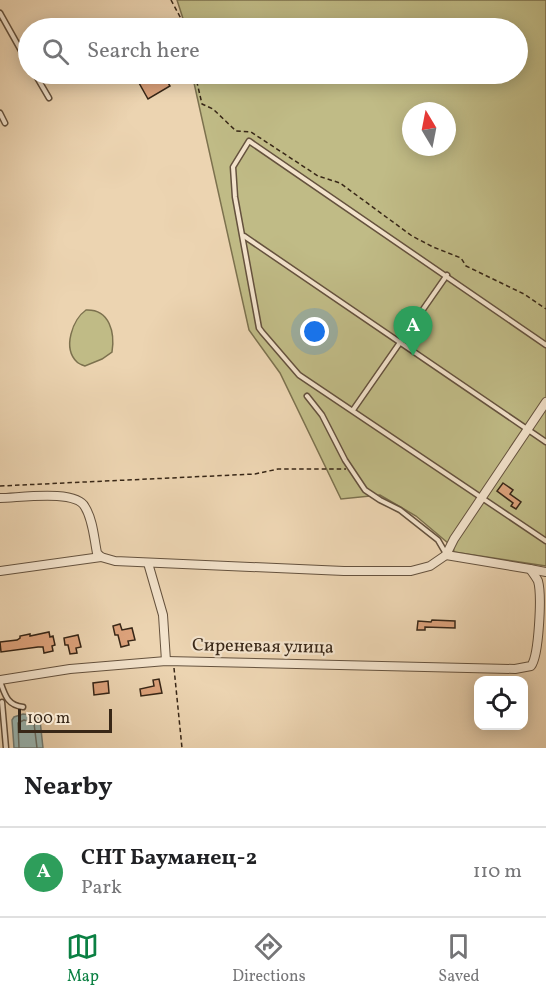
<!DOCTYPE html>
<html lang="en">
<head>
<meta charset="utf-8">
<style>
  body { margin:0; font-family:Vollkorn,serif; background:#f6f6f6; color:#202124 }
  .controls { position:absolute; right:18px; bottom:18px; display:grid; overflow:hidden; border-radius:12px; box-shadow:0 3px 15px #0003 }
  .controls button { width:54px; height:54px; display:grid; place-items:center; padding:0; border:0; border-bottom:2px solid #e0e0e0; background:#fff; color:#202124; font:30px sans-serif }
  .compass { position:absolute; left:402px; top:102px; width:54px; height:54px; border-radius:50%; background:#fff; box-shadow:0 3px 15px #0003; rotate:350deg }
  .scale { position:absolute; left:18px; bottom:15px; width:94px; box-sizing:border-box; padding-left:6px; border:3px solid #382717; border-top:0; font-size:16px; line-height:21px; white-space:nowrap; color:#382717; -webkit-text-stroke:4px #f3e3cc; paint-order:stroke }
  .you { position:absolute; left:315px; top:332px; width:21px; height:21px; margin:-15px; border:4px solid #fff; border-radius:50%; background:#1a73e8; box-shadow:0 0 0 9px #1a73e833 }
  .badge { display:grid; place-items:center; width:39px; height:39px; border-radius:50%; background:#0b8043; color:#fff; font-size:20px; font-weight:700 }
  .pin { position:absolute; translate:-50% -50px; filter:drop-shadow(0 2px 3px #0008) }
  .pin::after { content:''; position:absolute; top:32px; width:21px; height:18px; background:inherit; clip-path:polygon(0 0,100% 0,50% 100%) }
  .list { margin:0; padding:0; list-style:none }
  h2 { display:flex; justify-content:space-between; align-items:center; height:78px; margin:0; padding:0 24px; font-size:26px }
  h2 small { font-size:20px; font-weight:400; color:#757577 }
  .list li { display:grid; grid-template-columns:39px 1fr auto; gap:18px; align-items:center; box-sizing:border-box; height:90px; padding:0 24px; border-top:2px solid #e0e0e0 }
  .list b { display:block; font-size:22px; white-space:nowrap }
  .list p { margin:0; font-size:20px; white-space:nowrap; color:#757577 }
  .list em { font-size:20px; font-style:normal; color:#757577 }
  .icon { flex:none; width:33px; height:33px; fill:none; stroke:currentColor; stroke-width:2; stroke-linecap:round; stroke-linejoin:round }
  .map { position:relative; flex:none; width:546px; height:748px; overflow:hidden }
  .search { position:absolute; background:#fff; box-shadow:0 3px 15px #0003; left:18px; right:18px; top:18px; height:66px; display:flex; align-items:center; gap:15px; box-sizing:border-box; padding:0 21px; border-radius:33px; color:#757577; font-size:22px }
  .sheet { height:168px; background:#fff }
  nav { display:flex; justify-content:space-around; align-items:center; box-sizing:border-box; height:84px; border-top:2px solid #e0e0e0; background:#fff; font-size:16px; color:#757577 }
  nav a { display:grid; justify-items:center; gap:3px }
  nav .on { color:#0b8043 }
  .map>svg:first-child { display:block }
  .green { fill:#c0bb86; stroke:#7c714e; stroke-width:1.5; fill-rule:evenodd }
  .water { fill:#9ab7b3; stroke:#737d75; stroke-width:1.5 }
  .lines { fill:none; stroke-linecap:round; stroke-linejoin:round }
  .shore { stroke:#696f65; stroke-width:1.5 }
  .building { fill:#dca27b; stroke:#382717; stroke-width:1.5 }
  .service-casing { stroke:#65523e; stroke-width:7 }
  .minor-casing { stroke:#65523e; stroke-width:10 }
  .path { stroke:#382717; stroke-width:1.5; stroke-dasharray:4.5 3; stroke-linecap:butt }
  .service { stroke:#f3e3cc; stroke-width:4 }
  .minor { stroke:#f3e3cc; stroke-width:8 }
  .labels { text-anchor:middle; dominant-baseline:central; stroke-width:4.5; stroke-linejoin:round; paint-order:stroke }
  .street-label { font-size:18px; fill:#382717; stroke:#f3e3cc }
</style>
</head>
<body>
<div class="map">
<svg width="546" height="748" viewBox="0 0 546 748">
  <rect width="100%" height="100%" fill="#ecd4b1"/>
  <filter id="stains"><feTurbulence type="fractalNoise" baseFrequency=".00333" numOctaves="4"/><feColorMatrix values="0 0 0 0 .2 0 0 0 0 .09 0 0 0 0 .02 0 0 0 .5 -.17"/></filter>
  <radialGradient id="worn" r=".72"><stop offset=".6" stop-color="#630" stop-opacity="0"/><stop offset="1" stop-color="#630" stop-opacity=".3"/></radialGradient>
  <!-- green -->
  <g class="green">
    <path d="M177,0H546V566L454,552L452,539L448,543L416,516L380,495L341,499L280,373L249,330L192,74H518V28H186ZM411,111H447V147H411Z"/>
    <path d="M86,310C110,309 115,333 112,352L102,359L85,366C82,365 79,364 77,362C62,348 73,319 86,310Z"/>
  </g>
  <!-- water -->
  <path class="water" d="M23,714L37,716L40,720L43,748H14L12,720L14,717Z"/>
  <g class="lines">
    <!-- shore -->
    <path class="shore" d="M19,748L18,723L24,720L34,723L37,748"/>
  </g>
  <!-- building -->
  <g class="building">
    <path d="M134,74H163L170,86L148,99Z"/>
    <path d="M503,483L513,490L510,494L521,502L516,509L511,506L513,503L497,491Z"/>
    <path d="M432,620L455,621V628L425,627V630H417L418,621L431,622Z"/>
    <path d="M120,624L122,630L132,628L135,640L128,641L129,645L121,647L118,635H115L113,626Z"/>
    <path d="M49,632L50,637L53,636L55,645L52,646L53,651L44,653L43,647H38L1,652L0,642L17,640L20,638V636L30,634V636Z"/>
    <path d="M78,635L81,647L76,648L77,653L70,654L68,645H65L64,638Z"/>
    <path d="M159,679L162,693L141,696L140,689L154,686L153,680Z"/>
    <path d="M108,681L109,693L94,695L93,683Z"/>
  </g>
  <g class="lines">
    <defs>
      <g id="service">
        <path d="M0,13L28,63"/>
        <path d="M35,74L49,98"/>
        <path d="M0,113L5,123"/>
        <path d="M244,236L546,442"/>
        <path d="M546,345L249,141L233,167L235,197L259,328L262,332L299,375L546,541"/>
        <path d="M307,396L322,415L345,460L365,490L380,500L400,510L438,540L445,552"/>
        <path d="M353,410L447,275"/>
        <path d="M0,681C5,695 7,705 23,707"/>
        <path d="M2,702L6,748"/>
      </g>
      <g id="minor">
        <path d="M0,498C19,498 76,489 85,507C93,520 94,538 97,553L101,557L115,561L344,571H411L430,566L446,555L454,539L546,402"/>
        <path d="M148,563L163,615L166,661"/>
        <path d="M530,569L546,572"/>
        <path d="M0,571L101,557"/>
        <path d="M0,680L70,669L166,661L515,669L531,666C539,656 542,595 538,581C536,577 533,573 530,569L446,555"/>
      </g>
    </defs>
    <!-- service casing -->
    <use href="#service" class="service-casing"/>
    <!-- minor casing -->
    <use href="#minor" class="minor-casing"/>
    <!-- path -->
    <g class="path">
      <path d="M171,0L186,28"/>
      <path d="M195,74L202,104L213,109L236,131L251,132L318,176L340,183L412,236L433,247L461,258L466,266L524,294L546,309"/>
      <path d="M0,486L255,474L278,469H346"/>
      <path d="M174,668L182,748"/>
    </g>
    <!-- service -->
    <use href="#service" class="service"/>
    <!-- minor -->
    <use href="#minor" class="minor"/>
  </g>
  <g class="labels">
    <!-- street labels -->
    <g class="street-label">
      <text transform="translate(263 647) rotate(1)">Сиреневая улица</text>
    </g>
  </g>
  <rect width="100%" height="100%" filter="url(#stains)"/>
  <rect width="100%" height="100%" fill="url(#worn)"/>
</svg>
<div class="controls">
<button><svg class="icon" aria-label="locate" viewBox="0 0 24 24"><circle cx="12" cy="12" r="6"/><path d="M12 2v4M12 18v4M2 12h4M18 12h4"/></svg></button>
</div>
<svg class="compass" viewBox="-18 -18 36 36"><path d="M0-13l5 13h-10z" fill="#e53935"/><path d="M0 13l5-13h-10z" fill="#757577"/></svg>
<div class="scale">100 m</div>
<div class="you"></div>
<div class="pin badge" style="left:413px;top:356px;background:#2e9e5b">A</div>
<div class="search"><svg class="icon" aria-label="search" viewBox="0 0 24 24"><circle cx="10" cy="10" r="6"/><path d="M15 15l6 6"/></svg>Search here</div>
</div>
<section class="sheet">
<h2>Nearby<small></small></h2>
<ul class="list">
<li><span class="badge" style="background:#2e9e5b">A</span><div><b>СНТ Бауманец-2</b><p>Park</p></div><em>110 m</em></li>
</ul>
</section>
<nav>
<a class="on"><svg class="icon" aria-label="map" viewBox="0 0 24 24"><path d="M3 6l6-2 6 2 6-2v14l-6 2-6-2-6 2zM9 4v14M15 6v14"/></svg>Map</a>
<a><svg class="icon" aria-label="directions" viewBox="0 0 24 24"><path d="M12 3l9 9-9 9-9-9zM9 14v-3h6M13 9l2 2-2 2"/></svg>Directions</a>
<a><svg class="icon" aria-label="saved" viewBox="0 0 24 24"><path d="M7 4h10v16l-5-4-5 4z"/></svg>Saved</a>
</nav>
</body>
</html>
